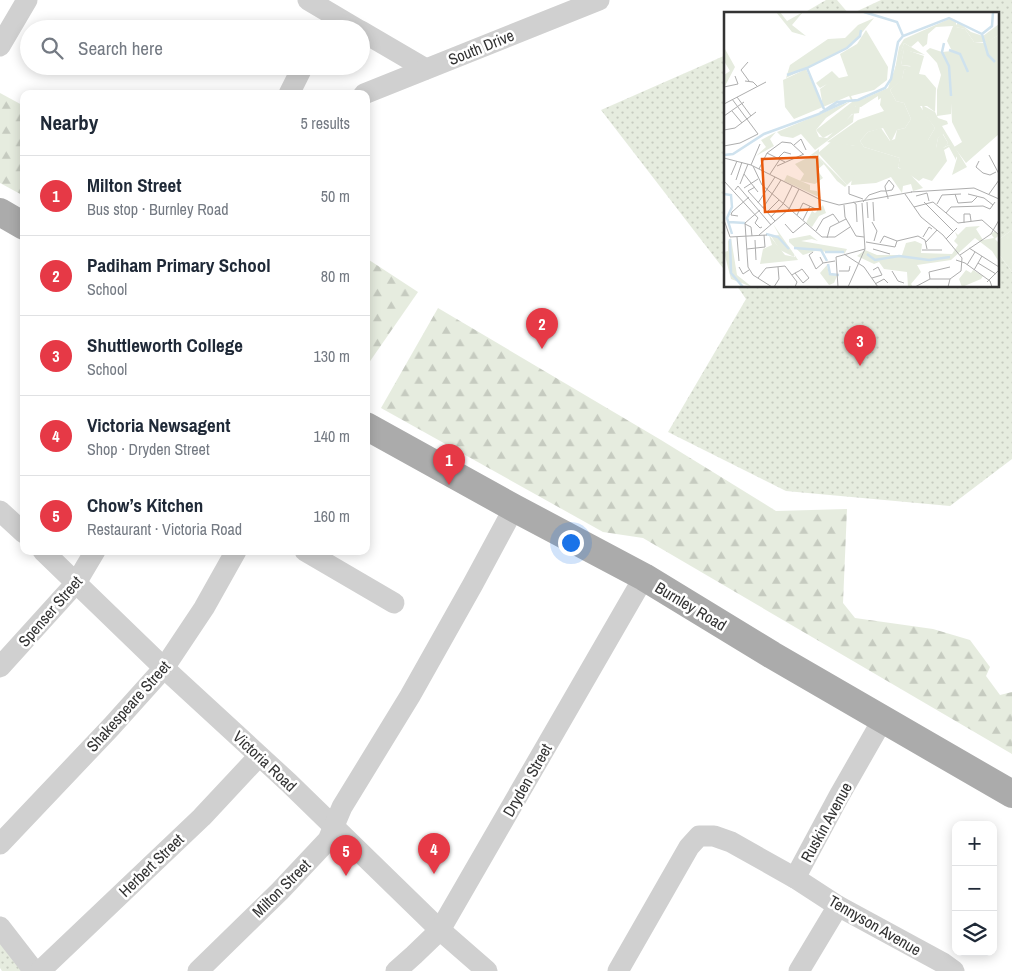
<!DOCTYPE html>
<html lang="en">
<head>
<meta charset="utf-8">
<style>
  body { margin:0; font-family:"Archivo Narrow",sans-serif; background:#f2f2f3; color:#1f2937 }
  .controls { position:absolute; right:15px; bottom:15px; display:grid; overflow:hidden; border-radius:10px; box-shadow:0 2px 12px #0003 }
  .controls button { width:45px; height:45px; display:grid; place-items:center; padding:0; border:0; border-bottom:1px solid #e0e1e3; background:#fff; color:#1f2937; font:25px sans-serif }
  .you { position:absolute; left:570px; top:542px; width:18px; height:18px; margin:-12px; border:4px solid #fff; border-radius:50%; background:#1a73e8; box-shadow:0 0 0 8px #1a73e833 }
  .badge { display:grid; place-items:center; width:32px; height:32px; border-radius:50%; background:#e63946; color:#fff; font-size:16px; font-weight:700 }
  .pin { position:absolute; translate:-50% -41px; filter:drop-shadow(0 1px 2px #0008) }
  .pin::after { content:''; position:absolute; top:26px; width:18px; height:15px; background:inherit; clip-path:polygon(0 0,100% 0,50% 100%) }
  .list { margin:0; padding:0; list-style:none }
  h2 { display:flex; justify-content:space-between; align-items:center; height:65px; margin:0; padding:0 20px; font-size:21px }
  h2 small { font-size:16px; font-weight:400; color:#747a83 }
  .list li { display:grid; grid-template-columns:32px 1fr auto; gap:15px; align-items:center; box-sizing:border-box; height:80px; padding:0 20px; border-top:1px solid #e0e1e3 }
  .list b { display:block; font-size:19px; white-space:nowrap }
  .list p { margin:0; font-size:16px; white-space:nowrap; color:#747a83 }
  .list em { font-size:16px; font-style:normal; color:#747a83 }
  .icon { flex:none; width:28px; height:28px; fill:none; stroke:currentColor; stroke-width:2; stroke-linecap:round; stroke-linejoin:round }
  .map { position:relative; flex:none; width:1012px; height:971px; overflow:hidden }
  .search { position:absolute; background:#fff; box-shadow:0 2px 12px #0003; left:20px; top:20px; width:350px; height:55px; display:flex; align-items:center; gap:12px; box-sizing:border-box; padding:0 18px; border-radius:28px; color:#747a83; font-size:19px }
  .panel { position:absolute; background:#fff; box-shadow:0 2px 12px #0003; left:20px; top:90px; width:350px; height:465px; border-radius:10px }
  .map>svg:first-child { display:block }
  .green { fill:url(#green-dots) }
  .forest { fill:url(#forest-firs) }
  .pitch { fill:#e6ecdf }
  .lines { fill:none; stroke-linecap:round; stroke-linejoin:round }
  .minor { stroke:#d0d0d0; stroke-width:21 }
  .major { stroke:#ababab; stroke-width:28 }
  .labels { text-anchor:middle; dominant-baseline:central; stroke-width:5; stroke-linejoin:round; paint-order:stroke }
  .street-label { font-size:16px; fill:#333; stroke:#fff }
  .inset-river { fill:none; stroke:#cfe2ee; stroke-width:2.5 }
  .inset-road { fill:none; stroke:#adadad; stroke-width:1 }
  .view { fill:#e8590c; fill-opacity:0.15; stroke:#e8590c; stroke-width:2.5 }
  .inset-edge { fill:none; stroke:#333; stroke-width:2.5 }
</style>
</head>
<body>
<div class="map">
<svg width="1012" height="971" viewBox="0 0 1012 971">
  <defs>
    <pattern id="green-dots" width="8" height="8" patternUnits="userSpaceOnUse" patternTransform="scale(1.25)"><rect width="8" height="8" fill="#e6ecdf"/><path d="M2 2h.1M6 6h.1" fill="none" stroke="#c6cbc0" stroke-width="1.8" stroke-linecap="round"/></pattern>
    <pattern id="forest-firs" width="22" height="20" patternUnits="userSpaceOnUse" patternTransform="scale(1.25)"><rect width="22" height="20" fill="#e6ecdf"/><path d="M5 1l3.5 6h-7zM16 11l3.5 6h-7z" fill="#c6cbc0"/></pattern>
  </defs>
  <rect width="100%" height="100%" fill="#fff"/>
  <!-- green -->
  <g class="green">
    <path d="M826,0H837L849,14H802Z"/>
    <path d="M881,0H1012V230L998,240V14H851Z"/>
    <path d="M726,55V272L601,110Z"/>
    <path d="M998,253L1012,272V459L950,506L786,491L668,432L746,299L737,286H998Z"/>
    <path d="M0,938L26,971H2L0,968Z"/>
  </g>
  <!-- forest -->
  <g class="forest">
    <path d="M0,93L24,106V196L0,183Z"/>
    <path d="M366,258L418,292L366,367Z"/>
    <path d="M438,308L661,440L776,511L847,509L843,603L855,618L933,629L970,640L990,667L986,676L1000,695L1012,692V754L643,538L603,532L381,408Z"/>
  </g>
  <!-- pitch -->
  <path class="pitch" d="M1012,230V272L998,253V240Z"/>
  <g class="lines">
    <!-- minor -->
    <g class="minor">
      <path d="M308,0L357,29"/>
      <path d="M361,31L426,69"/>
      <path d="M0,46L27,0"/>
      <path d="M289,94L303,66"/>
      <path d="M364,94L599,0"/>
      <path d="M0,511L24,533"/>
      <path d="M43,551L164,668L289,783L440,930L487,971"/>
      <path d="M305,551L394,603"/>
      <path d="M0,667L76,583L95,551"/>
      <path d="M0,844L111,727L164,668L204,608L236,551"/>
      <path d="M795,878L839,796L883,719"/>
      <path d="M0,927L34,971"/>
      <path d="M40,971L202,817L259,756"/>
      <path d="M198,971L280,891L328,840L342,807L410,696L473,584L514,508"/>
      <path d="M396,971L414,955L440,930L644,577"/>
      <path d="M618,971L689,847L699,836H714L731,842L795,878L838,906L943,963L954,971"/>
      <path d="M799,971L838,906"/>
    </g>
    <!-- major -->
    <g class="major">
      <path d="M0,212L24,226"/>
      <path d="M366,426L514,508L644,577L772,655L1012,794"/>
    </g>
  </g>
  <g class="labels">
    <!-- street labels -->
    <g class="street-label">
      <text transform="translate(481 47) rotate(-22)">South Drive</text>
      <text transform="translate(691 606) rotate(31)">Burnley Road</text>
      <text transform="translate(50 611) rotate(-49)">Spenser Street</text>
      <text transform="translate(128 706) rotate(-48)">Shakespeare Street</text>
      <text transform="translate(265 761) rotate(43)">Victoria Road</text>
      <text transform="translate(527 780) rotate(-60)">Dryden Street</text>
      <text transform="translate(826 822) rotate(-61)">Ruskin Avenue</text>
      <text transform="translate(151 865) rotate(-44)">Herbert Street</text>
      <text transform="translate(281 888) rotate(-45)">Milton Street</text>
      <text transform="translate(875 925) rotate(30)">Tennyson Avenue</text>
    </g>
  </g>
  <!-- overview -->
  <g transform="translate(724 12)">
    <rect width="275" height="275" fill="#fff"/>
    <path d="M225,7L232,8V15L241,17L250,30L260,31L275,23V122L242,151L230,135L238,130L228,110L227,91V102L213,104V78L217,63L213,51L202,39L206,36L218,40L228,39L223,29L229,14L212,15L204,22L203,32L199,35L194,29L187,35L180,31L170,63L175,35L180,27ZM1,37L11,55L1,74L0,63L6,59L0,49ZM180,37L200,44L195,62L201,63L212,76L211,100L203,94H196L211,116L204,128L212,136L214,126L218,121L224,131L219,136L225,133L232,139V148L225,135L220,138L223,149L208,169L199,166L195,169L174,155L176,146L140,135L136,129L144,120L157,116L166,129L171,127L173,118L181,116L187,107L180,91L172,89L166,78L178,67L180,58L187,54L177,53ZM82,57L99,95L70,107L61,95L59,68ZM52,120L46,127L50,134L32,144L42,135L37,128ZM108,129L131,134L137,160L123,173L94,141ZM91,142L100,152L93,158L99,166L91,172L76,169L80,162L71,152ZM99,193L102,201L95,204L88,215L82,211L88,199L91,201ZM45,223L61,243L71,245L70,242L74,248L36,252L39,237L48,233ZM242,258L247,261L249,258L259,264L257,267L238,275L235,267Z" fill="#e6ecdf"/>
    <path d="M52,0H56L63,9L79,0L68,13L82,24L68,20ZM150,6L127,34L62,66L66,53L104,27L121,26L134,13ZM234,10L247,20L259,24L275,12V23L263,30H250L241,17L231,15ZM180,31L201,43L180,38L177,53L189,55L180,58L178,68L166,78L172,89L180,91L187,107L181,116L173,118L167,130L159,116L144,120L136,129L140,135L176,146L174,156L182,158L199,176L189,179L187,172L179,174L178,181L167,165L152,171L127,173L128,166L136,160L131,151V134L103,130L134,108L160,99L156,93L157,86L154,88V84L137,95H132L128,89L139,87L164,76ZM127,89L102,106L92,118L95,125L103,126L130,101L129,110L91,138L77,122L69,126L57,124L53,120ZM198,93L211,100L214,106L223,109L224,112L218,114L243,155L228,163L233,146L225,133L218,136L224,131L219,122L214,126L212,136L204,137V128L211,116L199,100ZM95,137V145L123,173L121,175L113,169L92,142L84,145ZM63,163L86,173V178L93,179L97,186L60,169ZM49,212L70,242V245L56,238L47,224L55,223ZM256,214L252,217L259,228L270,226L267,222L271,219L275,223L271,227L275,231V250L268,239L251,226L227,248L193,253L197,260L187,272L189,275H184L183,260L160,257L155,250L150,252L133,244L141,238L153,243H178L182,231L191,229L198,232L197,241L228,242L234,233L230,229L233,225L231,220L234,223L242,215ZM86,223L94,229L88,227L77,229L123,237L121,241L91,239L79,243L65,230V227ZM7,226L13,263L28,275L7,267L0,240L4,239V229ZM103,253L105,262L113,264L110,271L105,273L96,261Z" fill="#e6ecdf"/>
    <path d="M142,18L164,55L163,68L150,78L127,84L132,95L136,93L135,101L128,102L114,118L99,126L92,118L128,90L125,84L99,95L96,77L103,72L96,76L92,71L108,59L115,66L124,64L116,42L133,32Z" fill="#e6ecdf"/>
    <path class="inset-river" d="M140,0L173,10L179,24M258,22L264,43L271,50M220,31L218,40L225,54L227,84M225,38L236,42L244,60M63,63L83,56M100,97L83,56L123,36L136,24L137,18M96,101L123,89M0,143L9,142L40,122L95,102L113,90L134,88L161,76L167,67L174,30L179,24L225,6L258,22L268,14L269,0M0,182L7,183L8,195L3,206L8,222M5,210L21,211M42,222L54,225L65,237M6,227L7,261L19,275M70,236L97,238L103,249M101,240H120M143,242L151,248L175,244L205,248L226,245M104,252L106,262L115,263"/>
    <path class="inset-road" d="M24,50L17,58L25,69M21,69L29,70L34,75M0,75L14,72L11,64M13,85L27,104M0,92L42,70M8,99L18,111M0,104L20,90M0,118L11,116L32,100M70,133L77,127L82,138M0,134L16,131L34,122L8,87M43,141L61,150M265,143L275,162M0,146L27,153L97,188L115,193L188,180M54,146L60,140L67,142M255,149L252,155L259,161L266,163L272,160M27,153L36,132M29,154L38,173L98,225H111L126,215M53,154L80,142M35,157L43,141L58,130L67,131L79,142M20,162L34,180M46,162L56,147M7,163L13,149M12,168L18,150M0,169L34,206L31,211L36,216L38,215M16,172L24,152M125,174V182L139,187M31,175L24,179L51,209M20,176L34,167M11,178L14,174L47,213M187,180L250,176L275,187M181,182L197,205L219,223L238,246L237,259L226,267L224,275M231,182L234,191L248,190L253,185M244,182L260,186L269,193M265,182L275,168M192,184L203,181L205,189M129,190L132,192L133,210M139,190L145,183L157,179H162L168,178L170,174L165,168L161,174V175L162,179L164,186V187M143,190L144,206M149,190L150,209M200,190L229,219M34,191L51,165M213,192L218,183L237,182M120,193L121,205L132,224L140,225M190,195L209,190L234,211L258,208L275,223M39,196L57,168M36,198L21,211L24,255L29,263L48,275M43,200L55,188M222,201L227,195L259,194L266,197L271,190M73,203L79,191L94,198M14,204L7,203L8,200L25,185M47,205L59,192L68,174M0,208L6,225L43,223M79,208L86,194M148,210L153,219L150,229M240,211V202H246L247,209M21,212L27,215L28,224M61,212L69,221L81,211M92,219L99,207L109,202L115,210M35,223L65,197L75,177M13,225L15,249M199,225L205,215L208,217M103,226L106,215L122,207M222,227L233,216M31,228L32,248M142,230L171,235L173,229L194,224L201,228L203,237M202,230L213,218M156,231L160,224L173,229M245,236L275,255M23,237L41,235L40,223M149,237L166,242M198,238H218M89,240L85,243L92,257L99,251M120,242L140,255L154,275M236,243L267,222L275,208M96,245L99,251L111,249M232,248L241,251L266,269L268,275M254,251L272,262M243,253L251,240M15,255L19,262L25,258M250,258L258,244M115,259H125L126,254M168,259L174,269L180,271M68,263L71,261L75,259L78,257L85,266L79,271L71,261M34,266L42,256L61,254L73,270L71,275M148,266L158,263L154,255L149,258M206,267L205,260L226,255M263,270L275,258M151,272L160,267L164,271M50,275L55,267L54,255M114,275L112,245L141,237M124,275L141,237L138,191M191,275L206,267H226"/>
    <path class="view" d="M93,145L96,197L41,200L38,147Z"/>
    <rect width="275" height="275" class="inset-edge"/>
  </g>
</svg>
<div class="controls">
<button>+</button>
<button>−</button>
<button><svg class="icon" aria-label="layers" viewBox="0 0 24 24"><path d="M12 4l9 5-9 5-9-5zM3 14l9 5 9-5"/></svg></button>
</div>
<div class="you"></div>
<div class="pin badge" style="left:449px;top:485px">1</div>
<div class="pin badge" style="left:542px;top:349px">2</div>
<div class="pin badge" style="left:860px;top:366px">3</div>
<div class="pin badge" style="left:434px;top:874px">4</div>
<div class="pin badge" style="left:346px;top:876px">5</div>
<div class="search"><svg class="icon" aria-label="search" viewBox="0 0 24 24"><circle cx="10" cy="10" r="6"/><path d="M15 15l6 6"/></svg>Search here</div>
<section class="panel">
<h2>Nearby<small>5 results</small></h2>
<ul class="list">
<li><span class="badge">1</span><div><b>Milton Street</b><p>Bus stop · Burnley Road</p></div><em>50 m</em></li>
<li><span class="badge">2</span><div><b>Padiham Primary School</b><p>School</p></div><em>80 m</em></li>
<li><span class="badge">3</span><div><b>Shuttleworth College</b><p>School</p></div><em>130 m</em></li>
<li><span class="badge">4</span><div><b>Victoria Newsagent</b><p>Shop · Dryden Street</p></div><em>140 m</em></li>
<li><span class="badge">5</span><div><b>Chow’s Kitchen</b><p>Restaurant · Victoria Road</p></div><em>160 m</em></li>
</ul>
</section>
</div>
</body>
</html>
